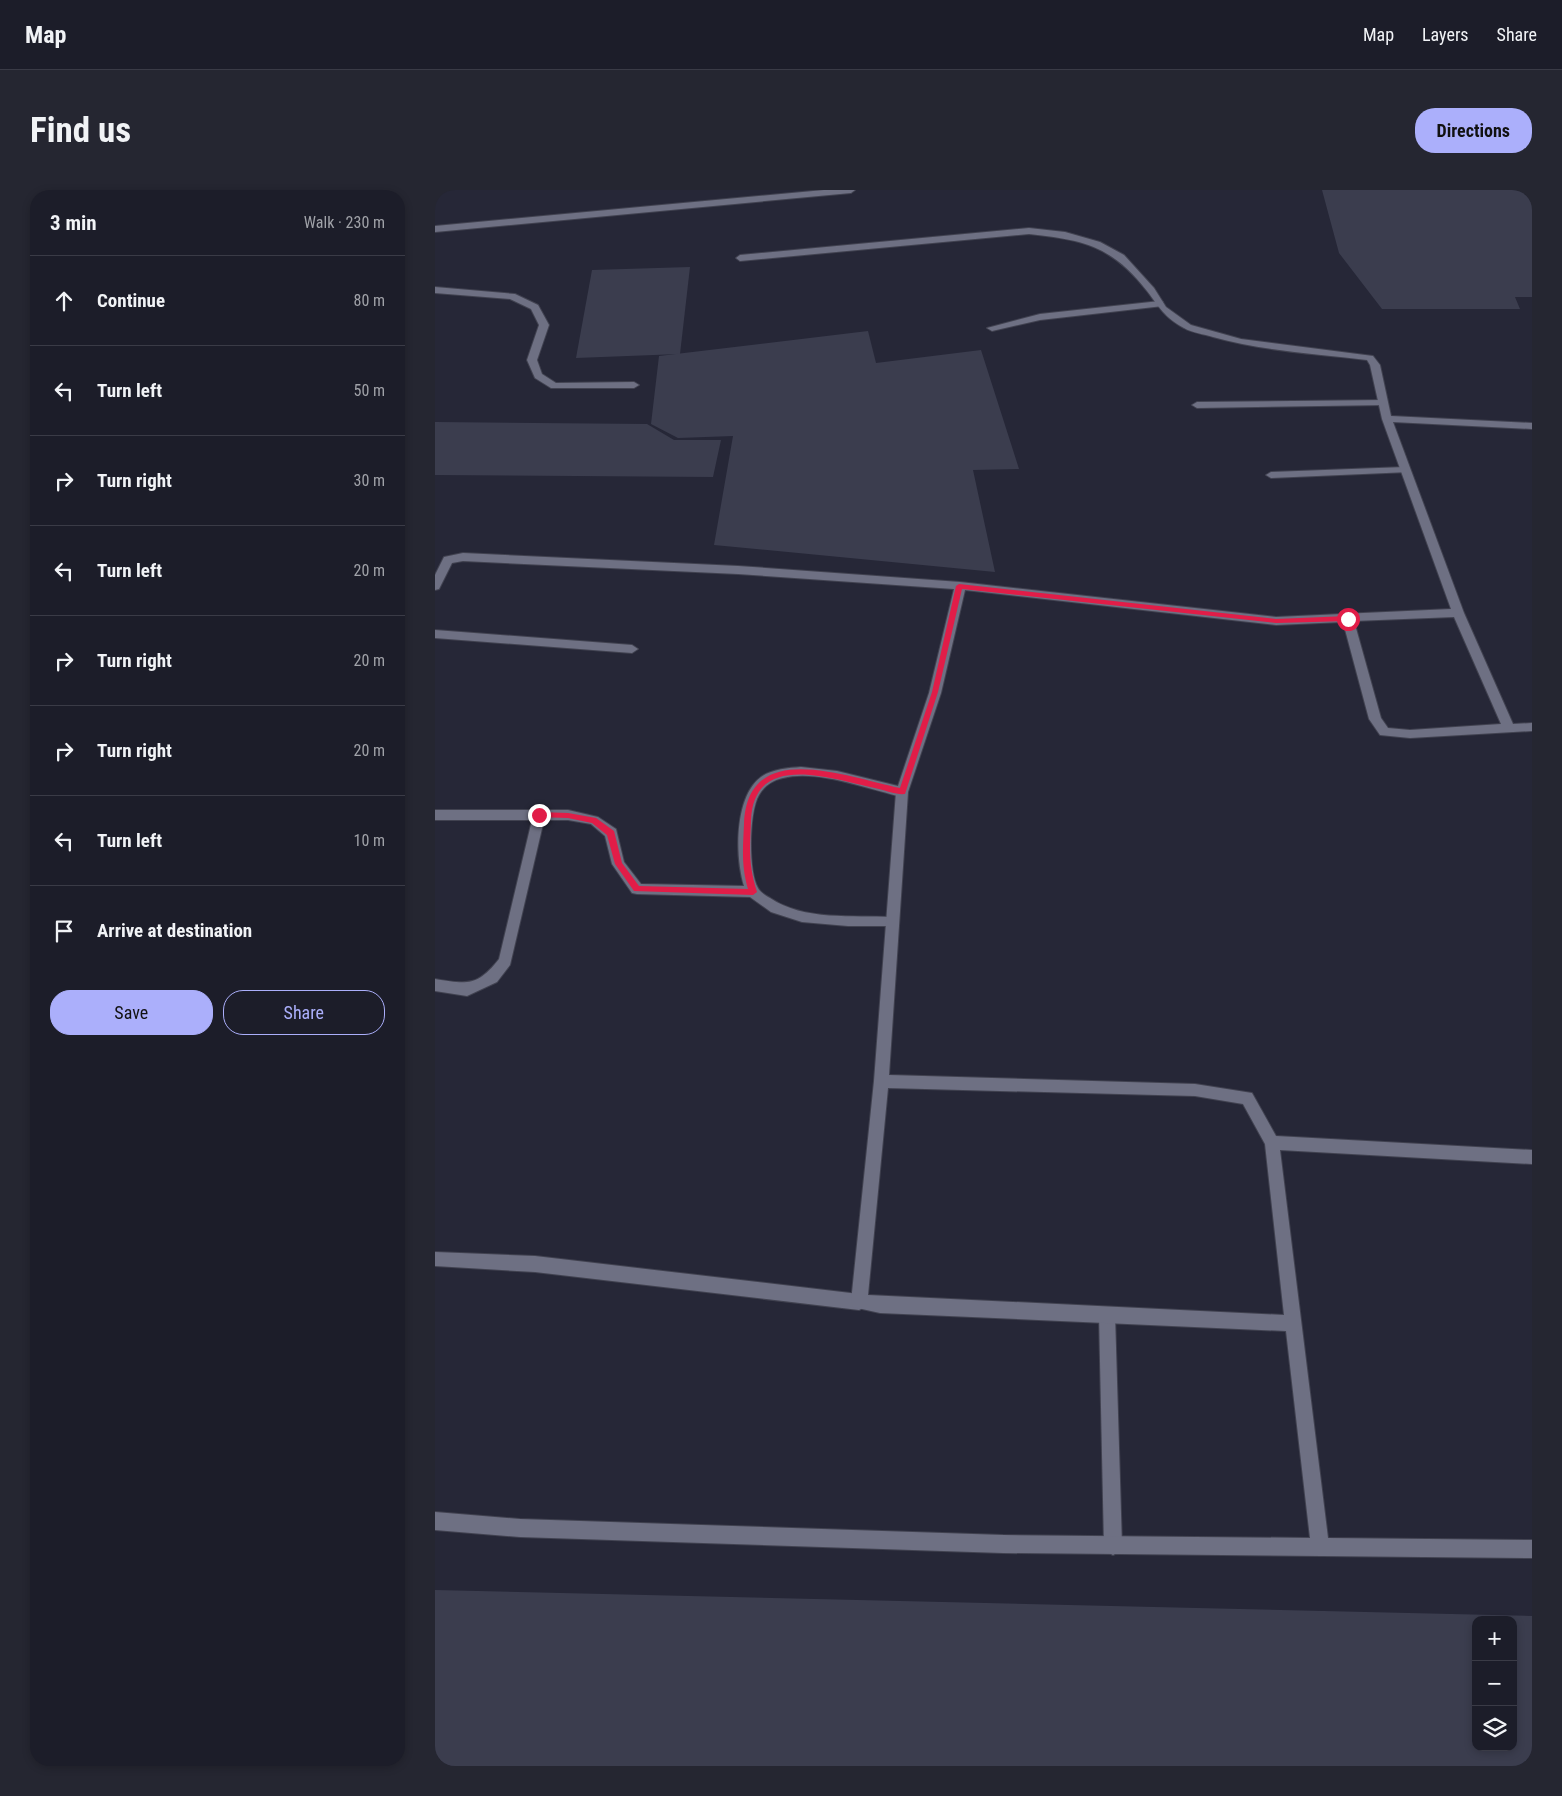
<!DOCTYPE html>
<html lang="en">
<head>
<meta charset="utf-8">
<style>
  body { margin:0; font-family:"Roboto Condensed",sans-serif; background:#252631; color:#f1f3f6 }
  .controls { position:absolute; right:15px; bottom:15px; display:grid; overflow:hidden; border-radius:10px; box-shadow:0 2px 8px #0003 }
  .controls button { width:45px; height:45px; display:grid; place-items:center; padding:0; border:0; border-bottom:1px solid #3a3b46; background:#1c1d29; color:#f1f3f6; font:25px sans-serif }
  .stop { position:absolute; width:15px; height:15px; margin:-11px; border:4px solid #e11d48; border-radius:50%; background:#fff }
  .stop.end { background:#e11d48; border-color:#fff; box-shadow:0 1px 5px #0008 }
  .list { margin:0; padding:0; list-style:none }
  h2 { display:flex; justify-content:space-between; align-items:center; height:65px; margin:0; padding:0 20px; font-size:21px }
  h2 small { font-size:16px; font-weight:400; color:#a0a2a8 }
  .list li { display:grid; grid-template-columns:32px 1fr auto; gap:15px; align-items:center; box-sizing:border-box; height:90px; padding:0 20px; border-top:1px solid #3a3b46 }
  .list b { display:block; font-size:19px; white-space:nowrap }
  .list em { font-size:16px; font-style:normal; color:#a0a2a8 }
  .actions { display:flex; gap:10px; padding:15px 20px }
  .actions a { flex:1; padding:11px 0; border:1px solid #abaffb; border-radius:20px; text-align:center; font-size:18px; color:#abaffb }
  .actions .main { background:#abaffb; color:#111 }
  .icon { flex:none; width:28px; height:28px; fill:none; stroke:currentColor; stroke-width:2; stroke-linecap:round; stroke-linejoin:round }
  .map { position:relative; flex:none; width:1097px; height:1576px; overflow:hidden; border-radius:20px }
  header { display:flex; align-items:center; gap:30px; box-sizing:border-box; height:70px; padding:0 25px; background:#1c1d29; border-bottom:1px solid #3a3b46 }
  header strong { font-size:24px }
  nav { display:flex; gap:28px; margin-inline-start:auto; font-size:18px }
  .intro { display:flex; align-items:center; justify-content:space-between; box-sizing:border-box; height:120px; padding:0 30px }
  h1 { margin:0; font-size:35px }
  .button { padding:12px 22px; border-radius:20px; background:#abaffb; color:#111; font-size:18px; font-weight:700 }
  main { display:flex; gap:30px; padding:0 30px }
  aside { flex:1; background:#1c1d29; border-radius:20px; box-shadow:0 2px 8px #0003 }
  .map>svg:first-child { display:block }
  .building { fill:#3b3d4e; fill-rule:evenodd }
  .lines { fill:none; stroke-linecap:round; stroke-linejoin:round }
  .service-casing { stroke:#414250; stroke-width:2 }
  .minor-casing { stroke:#414250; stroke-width:2 }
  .service { fill:#6e7083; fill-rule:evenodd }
  .minor { fill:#6e7083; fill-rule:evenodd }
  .route { fill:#e11d48 }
</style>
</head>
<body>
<header>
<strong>Map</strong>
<nav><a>Map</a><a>Layers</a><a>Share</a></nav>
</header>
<div class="intro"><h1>Find us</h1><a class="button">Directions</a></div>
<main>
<aside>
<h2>3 min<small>Walk · 230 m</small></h2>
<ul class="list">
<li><svg class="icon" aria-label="ahead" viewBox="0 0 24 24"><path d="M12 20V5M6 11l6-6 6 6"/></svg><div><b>Continue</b></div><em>80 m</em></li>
<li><svg class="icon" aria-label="left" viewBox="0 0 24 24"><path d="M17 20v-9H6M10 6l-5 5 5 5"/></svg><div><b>Turn left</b></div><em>50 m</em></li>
<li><svg class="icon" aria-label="right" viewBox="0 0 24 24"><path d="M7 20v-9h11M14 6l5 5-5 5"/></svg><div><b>Turn right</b></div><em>30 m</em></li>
<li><svg class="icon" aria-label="left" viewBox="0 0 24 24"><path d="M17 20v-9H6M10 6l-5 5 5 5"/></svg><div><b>Turn left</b></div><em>20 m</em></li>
<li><svg class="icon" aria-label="right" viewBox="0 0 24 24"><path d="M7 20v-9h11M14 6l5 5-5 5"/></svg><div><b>Turn right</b></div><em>20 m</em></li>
<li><svg class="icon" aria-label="right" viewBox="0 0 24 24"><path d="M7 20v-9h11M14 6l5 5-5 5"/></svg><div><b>Turn right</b></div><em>20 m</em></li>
<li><svg class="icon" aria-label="left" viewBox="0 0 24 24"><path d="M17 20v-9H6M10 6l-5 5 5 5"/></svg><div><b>Turn left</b></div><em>10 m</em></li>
<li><svg class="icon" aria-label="arrive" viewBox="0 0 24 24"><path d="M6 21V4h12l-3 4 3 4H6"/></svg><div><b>Arrive at destination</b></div></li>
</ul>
<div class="actions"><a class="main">Save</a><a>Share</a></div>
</aside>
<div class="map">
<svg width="1097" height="1576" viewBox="0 0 1097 1576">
  <rect width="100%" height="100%" fill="#262737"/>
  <!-- building -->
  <g class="building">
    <path d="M887,0H1097V107H1080L1085,119H947L904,63Z"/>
    <path d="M255,77L245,164L141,168L157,80Z"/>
    <path d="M433,141L441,173L546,160L584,279L538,280L560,382L279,355L298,246L243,248L216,234L224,166Z"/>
    <path d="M0,232L212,234L239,250H286L278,287L0,285Z"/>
    <path d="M0,1400L1097,1426V1576H0ZM1041,1430H1078V1557H1041Z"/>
  </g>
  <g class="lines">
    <defs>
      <g id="service">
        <path d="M0,0H7L0,8Z"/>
        <path d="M389,0H420L416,3L0,42V36Z"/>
        <path d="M0,97L80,104L103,115L114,135L102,170L107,184L121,193L199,192L204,195L199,198H116L100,188L92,170L104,135L96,119L75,109L0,103Z"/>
        <path d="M725,111L728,112V116L605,130L557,141L552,138L605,124Z"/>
        <path d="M948,210L953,213L951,215L762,218L757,215L762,212Z"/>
        <path d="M970,277L974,278V282L836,288L831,285L836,282Z"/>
        <path d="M366,577L402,581L467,597L473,602L467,607C433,599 382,579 348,588C338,590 329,596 324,605C314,622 313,681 323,698C325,702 331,706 335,708C369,731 418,725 457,727L462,728L464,732L462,736H413L367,732L336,722L315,707L202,704L197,703L177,674L170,646L156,634L133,630H109L75,775L62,792L32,806L0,801V789C32,794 42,797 64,769L97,630H0V620H133L163,627L181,639L189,672L206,694L309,696C300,667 299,607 326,587C337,579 353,578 366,577Z"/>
        <path d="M0,1062L100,1066L424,1104L430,1107L432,1112L430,1117L424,1120L100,1082L0,1076Z"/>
        <path d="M672,1117L678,1119L680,1125L687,1356L684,1362L678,1365L672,1362L669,1356L664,1125L666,1119Z"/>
      </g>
      <g id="minor">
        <path d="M594,38L630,42L665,52L689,65L719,98L731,117L756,135L806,149L938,166L945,175L956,226L1097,233V239L958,232L1029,423L1078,534L1097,533V541L975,548L945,545L934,529L908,432L841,435L530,400L506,503L473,602L454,885L760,894L817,903L841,946L1097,960V974L845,960L893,1348L1097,1350V1368L568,1363L85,1347L0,1340V1322L85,1329L568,1345L875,1348L851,1141L445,1123L418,1117L416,1112L439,891L461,602L494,503L519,399L303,384L28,371L17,373L4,399L0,400V385L9,367L28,363L303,376L525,392L841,427L1016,419L947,229L935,175L932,170C881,164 828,161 778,147C769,144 757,143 749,138C729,127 725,118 712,101C677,56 649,50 594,44L305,71L301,68L305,65ZM1019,427L1066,534L975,540L953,538L946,528L919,431ZM453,898L760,906L808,914L830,954L849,1125L433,1105Z"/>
        <path d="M0,440L197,455L203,459L197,463L0,448Z"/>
      </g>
    </defs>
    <!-- service casing -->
    <use href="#service" class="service-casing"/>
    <!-- minor casing -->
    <use href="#minor" class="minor-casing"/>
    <!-- service -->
    <use href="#service" class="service"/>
    <!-- minor -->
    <use href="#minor" class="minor"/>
  </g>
  <!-- route -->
  <path class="route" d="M524,394L841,429L913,426L917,429L913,431L841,433L527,399L503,502L470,604C462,605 452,601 444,599C400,590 319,559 316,630C315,659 313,674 322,702L318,705L199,701L180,674L172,645L157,633L133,628L101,627V623L104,622L133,623L161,628L179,641L187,673L204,696L313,699C306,675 308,658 309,634C312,547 411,587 465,598L497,502L521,396Z"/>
</svg>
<div class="controls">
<button>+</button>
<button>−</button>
<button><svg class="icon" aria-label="layers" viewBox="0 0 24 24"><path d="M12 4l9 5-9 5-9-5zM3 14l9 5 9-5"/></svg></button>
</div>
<div class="stop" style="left:913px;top:429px"></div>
<div class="stop end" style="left:104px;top:625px"></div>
</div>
</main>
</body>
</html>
